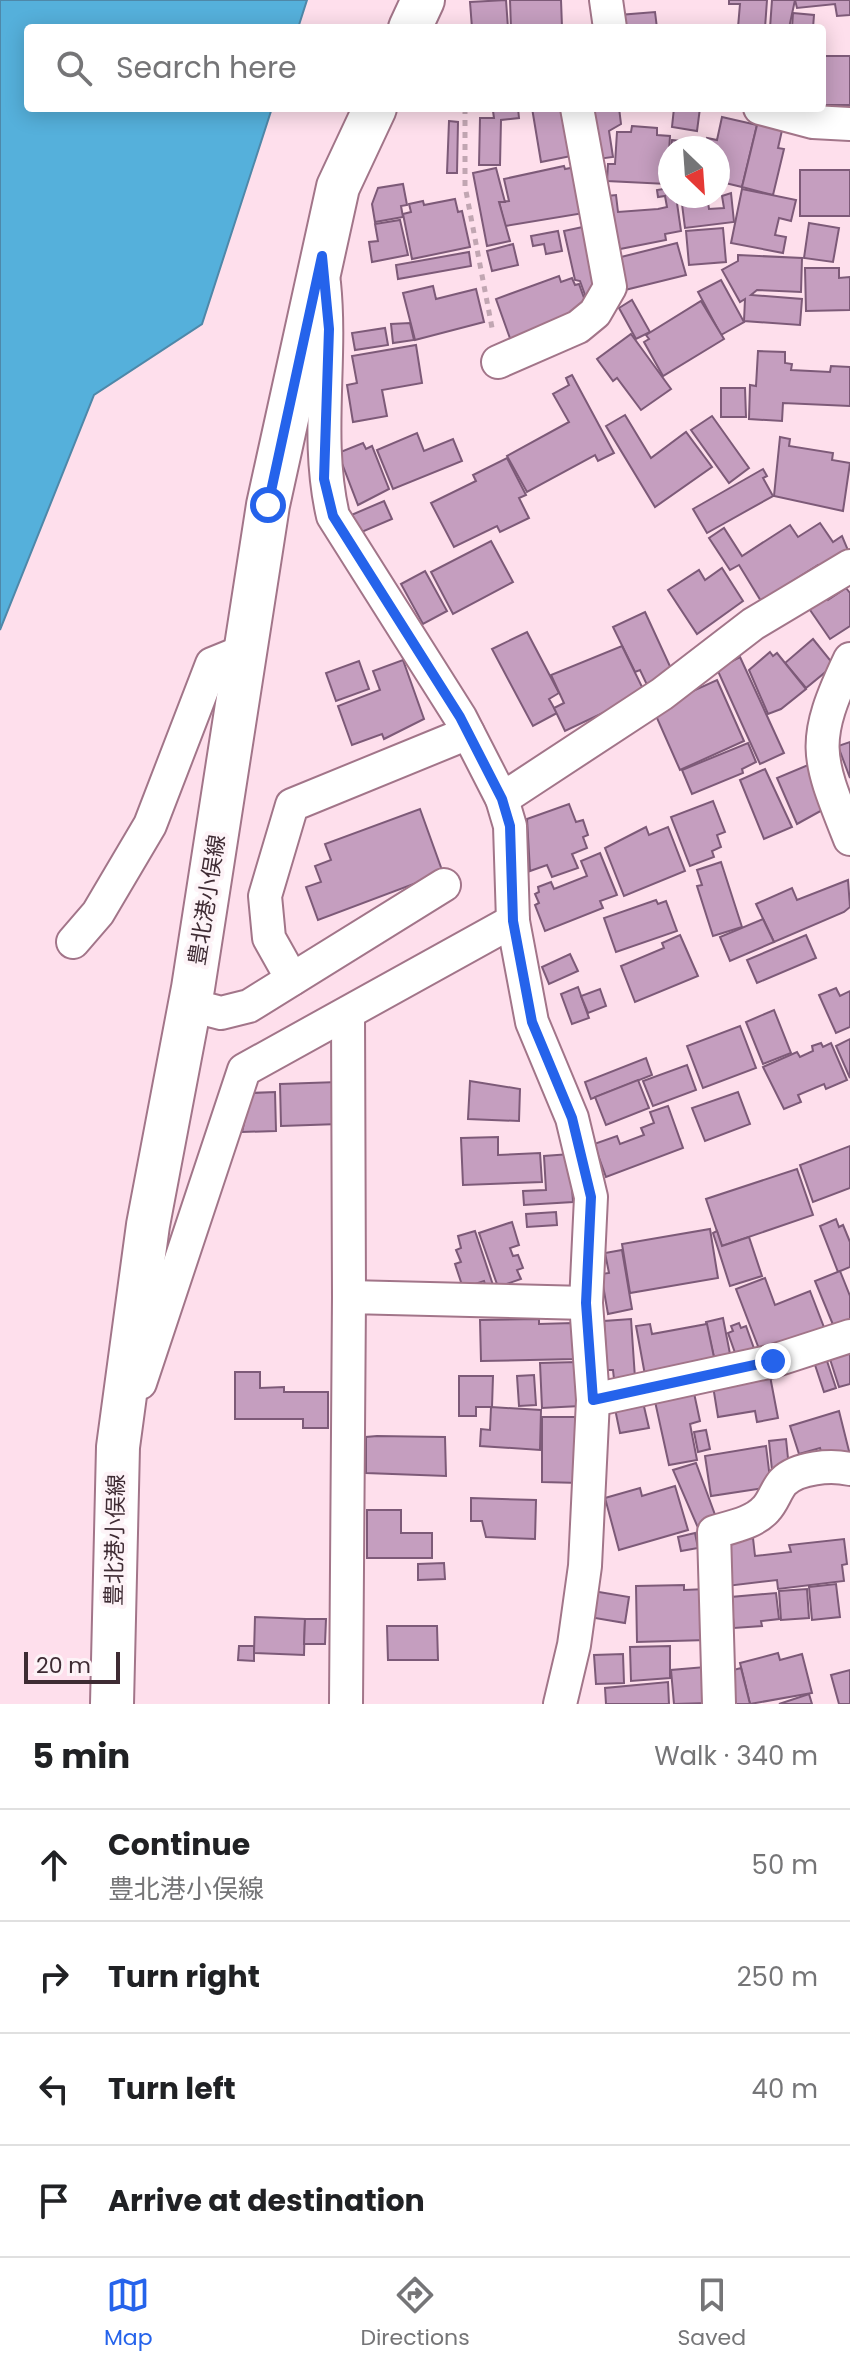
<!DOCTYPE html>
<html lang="en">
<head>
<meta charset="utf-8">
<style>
  body { margin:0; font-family:Poppins,"Noto Sans JP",sans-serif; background:#f6f6f6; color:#202124 }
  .compass { position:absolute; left:658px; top:136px; width:72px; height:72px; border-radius:50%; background:#fff; box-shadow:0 4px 20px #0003; rotate:155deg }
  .scale { position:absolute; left:24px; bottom:20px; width:96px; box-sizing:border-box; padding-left:8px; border:4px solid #3e2b33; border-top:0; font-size:22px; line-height:28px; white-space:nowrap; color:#3e2b33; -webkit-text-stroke:6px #fdf3f7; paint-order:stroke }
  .stop { position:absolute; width:24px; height:24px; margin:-18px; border:6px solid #2563eb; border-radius:50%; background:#fff }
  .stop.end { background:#2563eb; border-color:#fff; box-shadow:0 2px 8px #0008 }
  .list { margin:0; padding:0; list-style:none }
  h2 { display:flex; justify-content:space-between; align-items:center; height:104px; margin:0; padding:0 32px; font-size:34px }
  h2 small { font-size:26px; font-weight:400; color:#757577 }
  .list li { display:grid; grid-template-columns:52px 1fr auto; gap:24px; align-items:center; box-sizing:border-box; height:112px; padding:0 32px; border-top:2px solid #e0e0e0 }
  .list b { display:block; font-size:30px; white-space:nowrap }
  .list p { margin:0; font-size:26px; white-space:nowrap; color:#757577 }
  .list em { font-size:26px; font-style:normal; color:#757577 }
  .icon { flex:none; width:44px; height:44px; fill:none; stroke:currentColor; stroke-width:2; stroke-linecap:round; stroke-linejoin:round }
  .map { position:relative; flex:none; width:850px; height:1704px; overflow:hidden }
  .search { position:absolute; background:#fff; box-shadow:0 4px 20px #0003; left:24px; right:24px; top:24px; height:88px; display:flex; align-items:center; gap:20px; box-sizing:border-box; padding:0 28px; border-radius:8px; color:#757577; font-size:30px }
  .sheet { height:552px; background:#fff }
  nav { display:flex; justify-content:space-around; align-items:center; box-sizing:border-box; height:112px; border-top:2px solid #e0e0e0; background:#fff; font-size:22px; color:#757577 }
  nav a { display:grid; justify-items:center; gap:4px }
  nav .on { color:#2563eb }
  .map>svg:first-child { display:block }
  .water { fill:#55b0db; stroke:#4e88a9; stroke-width:2 }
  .building { fill:#c59ebf; stroke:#7d5a78; stroke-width:2 }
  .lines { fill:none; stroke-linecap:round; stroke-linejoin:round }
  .minor-casing { stroke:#a27589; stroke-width:36 }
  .major-casing { stroke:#a27589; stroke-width:46 }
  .path { stroke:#c1a6b2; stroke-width:5; stroke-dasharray:6 6; stroke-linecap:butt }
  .minor { stroke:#fff; stroke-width:32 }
  .major { stroke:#fff; stroke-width:42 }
  .route { stroke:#2563eb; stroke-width:10 }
  .labels { text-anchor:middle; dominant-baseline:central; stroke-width:8; stroke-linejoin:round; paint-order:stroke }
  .street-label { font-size:22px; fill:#3e2b33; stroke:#fdf3f7 }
</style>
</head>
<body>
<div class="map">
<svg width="850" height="1704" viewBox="0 0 850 1704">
  <rect width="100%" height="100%" fill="#fedfec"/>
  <!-- water -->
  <path class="water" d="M0,0H307L298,28H28V108H272L202,324L94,395L0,630Z"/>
  <!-- building -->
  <g class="building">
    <path d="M506,0L508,28H472L470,2Z"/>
    <path d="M510,0H561L562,27L511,28Z"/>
    <path d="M729,0H767L765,28H720L738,27L740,4H729Z"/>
    <path d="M772,0H795L789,28H770Z"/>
    <path d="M795,0H850V15L837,16L835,4L797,8Z"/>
    <path d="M655,12L657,28H621L619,15Z"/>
    <path d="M793,13L814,15L813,28H792Z"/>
    <rect x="822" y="56" width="28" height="49"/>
    <path d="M518,108L519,118L501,120L500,165H479L480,118H494L493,111Z"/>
    <path d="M532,108H568L576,155L541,162Z"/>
    <path d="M590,108H619L621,124L609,131L613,157L598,159Z"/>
    <path d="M674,108H700L697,131L672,127Z"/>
    <path d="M722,117L757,125L742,187L721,182L722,178L718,177V148H704L707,138L717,140Z"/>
    <path d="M449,121L458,122L457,173H447Z"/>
    <path d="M758,121L783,126L778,148L784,149L773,195L742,187Z"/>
    <path d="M632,126L657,128V135L670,136L667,184L607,181L608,164H615L617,132H631Z"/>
    <path d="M672,140L699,143V148H671Z"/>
    <path d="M564,166L565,169L581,166L590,212L505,226L499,202L509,201L504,179Z"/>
    <path d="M496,168L505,202H499L510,241L487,246L473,173Z"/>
    <rect x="800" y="170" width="50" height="46"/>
    <path d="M403,184L407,205L401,206L403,217L375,222L372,204L378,188Z"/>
    <path d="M670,188V196H676L681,231L665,234L666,240L615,250L607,196L616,195L618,212L658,209L667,207L665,196L658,197L657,190Z"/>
    <path d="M742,189L796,200L791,221L779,218L775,235L786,237L783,253L731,243Z"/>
    <path d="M731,193L734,222L685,228L681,196H707L709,209L724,208L722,196Z"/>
    <path d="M455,199L458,212L462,211L470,247L412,259L403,214L411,212L409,204L423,201L424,205Z"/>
    <path d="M400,220L408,255L372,262L369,242L378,241L375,224Z"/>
    <path d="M809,223L839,228L833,262L804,258Z"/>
    <path d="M592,225L598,292L589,306L580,281L575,280L564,231Z"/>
    <path d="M723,228L726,262L689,265L686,231Z"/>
    <path d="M558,231L562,251L546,254L544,244L533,246L531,236Z"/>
    <path d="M677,243L686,275L625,290L617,258Z"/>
    <path d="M513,244L518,265L492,271L487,251Z"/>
    <path d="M469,252L471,266L398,279L396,265Z"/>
    <path d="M738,255L802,258L801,292L757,290L751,295L802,299L800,325L744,321L745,299L740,302L722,270L738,261Z"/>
    <path d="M805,268H839V278L850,277V310L806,311Z"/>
    <path d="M559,276L561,282L572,278L575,285L579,284L588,309L512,344L496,299Z"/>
    <path d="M721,280L744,322L721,335L698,292Z"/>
    <path d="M433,286L436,299L476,289L484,322L415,340L403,293Z"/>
    <path d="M632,300L650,332L636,339L619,308Z"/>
    <path d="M701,301L724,339L663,376L644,342L649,339L646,335Z"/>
    <path d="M410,323L414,340L393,343L391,324Z"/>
    <path d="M385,328L388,345L355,350L352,333Z"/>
    <path d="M631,334L671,389L641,410L617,378L613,381L597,359Z"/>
    <path d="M416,345L422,383L382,390L387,416L353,422L347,385L357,383L352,356Z"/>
    <path d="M758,351L785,352V363L792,364L791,370L830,372L831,366L850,367V406L783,403L782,421L749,419L750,385L756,386Z"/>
    <path d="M572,375L614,453L598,461L595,455L527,492L507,456L569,422L553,394L569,385L566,378Z"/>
    <path d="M721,388H745L746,417H721Z"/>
    <path d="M625,415L651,458L686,432L712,467L655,507L606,426Z"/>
    <path d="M712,416L749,468L729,483L691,430Z"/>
    <path d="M417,433L424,451L453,439L462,461L393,489L377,450Z"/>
    <path d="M780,437L790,439L789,446L833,453L832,460L850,463L843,511L774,496Z"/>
    <path d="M363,443L366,449L372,446L389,489L358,505L338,453Z"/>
    <path d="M507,458L526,495L519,498L529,518L500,532L497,526L454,547L431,503L476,481L473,475Z"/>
    <path d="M763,469L767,476L763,478L773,496L707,533L693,509Z"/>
    <path d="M384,501L392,519L357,534L349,516Z"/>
    <path d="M820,523L833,542L842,536L850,555L823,572L818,565L761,601L739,565L730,570L709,538L724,528L742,556L790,525L798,537Z"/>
    <path d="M491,541L513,582L453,614L431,572Z"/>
    <path d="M722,568L743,601L697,634L668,590L699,570L705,580Z"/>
    <path d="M425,571L447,611L423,624L401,584Z"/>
    <path d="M846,588L850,593V626L830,639L808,607L825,596L828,600Z"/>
    <path d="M645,612L674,675L648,687L640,670L635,672L613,627Z"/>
    <path d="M527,632L559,693L549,699L557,713L533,726L492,649Z"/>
    <path d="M813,639L834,665L806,688L785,663Z"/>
    <path d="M622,646L645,693L565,731L554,708L564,703L551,675Z"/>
    <path d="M770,652L773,656L777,653L806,689L781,709L768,714L749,670Z"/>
    <path d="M740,657L784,753L760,764L717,669Z"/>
    <path d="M403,660L424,719L384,739L382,734L352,745L338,706L380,690L373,671Z"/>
    <path d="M359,661L369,689L336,701L326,673Z"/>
    <path d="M717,680L744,741L680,770L653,709Z"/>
    <path d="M850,742V778L838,746Z"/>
    <path d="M748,743L756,762L742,769L743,773L692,794L682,770Z"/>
    <path d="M808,765L826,808L797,824L777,778Z"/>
    <path d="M765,769L792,827L764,839L740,780Z"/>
    <path d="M713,801L725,832L717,835L721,847L712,851L714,857L690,866L671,817Z"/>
    <path d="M569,804L576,822L583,820L588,835L583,837L587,848L572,854L578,868L552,877L547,865L530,871L527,819Z"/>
    <path d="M420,809L443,873L318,920L306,887L321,882L315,866L331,860L325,844Z"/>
    <path d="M646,827L649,835L668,827L685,871L624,896L605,848Z"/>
    <path d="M600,853L617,895L600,901L603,908L545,931L535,905L539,903L535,894L539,892L538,887L551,882L554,889L587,876L581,861Z"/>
    <path d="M721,862L742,927L713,936L697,886L702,885L697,870Z"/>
    <path d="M848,880L850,907L844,912L774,942L756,904L792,888L797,900Z"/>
    <path d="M656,900L658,904L666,901L677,931L616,952L604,918Z"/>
    <path d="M763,919L774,942L730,961L720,937Z"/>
    <path d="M680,935L698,976L635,1002L621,966L664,948L662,943Z"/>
    <path d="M806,935L816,958L757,983L747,960Z"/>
    <path d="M570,954L578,971L549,984L542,967Z"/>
    <path d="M578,987L589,1018L572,1024L561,994Z"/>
    <path d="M836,988L840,996L850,991V1027L836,1033L819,995Z"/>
    <path d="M600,989L606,1006L588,1013L581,996Z"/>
    <path d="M774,1010L791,1053L763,1064L746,1022Z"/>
    <path d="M740,1026L756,1068L703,1088L687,1046Z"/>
    <path d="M850,1039V1078L836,1046Z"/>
    <path d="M821,1043L823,1047L831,1043L847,1080L826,1089L824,1084L798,1095L801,1102L784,1109L763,1067L797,1052L800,1057L813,1051L812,1046Z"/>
    <path d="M646,1058L652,1075L591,1099L585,1082Z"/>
    <path d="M687,1065L696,1090L653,1106L643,1081Z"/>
    <path d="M638,1080L649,1108L606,1125L595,1097Z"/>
    <path d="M470,1081L520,1089L519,1121L468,1119Z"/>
    <path d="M338,1082L339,1124L281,1126L280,1084Z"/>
    <path d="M275,1092L276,1131L242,1132L251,1093Z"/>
    <path d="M738,1092L750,1124L705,1141L692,1108Z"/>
    <path d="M668,1106L683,1148L606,1177L594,1144L617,1136L620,1144L644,1135L641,1128L654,1123L650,1112Z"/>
    <path d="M498,1137V1155L540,1153L542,1182L463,1185L461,1138Z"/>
    <path d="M850,1146V1188L813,1202L800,1165Z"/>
    <path d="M570,1154L573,1202L524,1205L523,1191L546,1190L544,1156Z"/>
    <path d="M797,1169L813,1215L722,1246L706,1199Z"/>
    <path d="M556,1212L557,1225L527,1227L526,1214Z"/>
    <path d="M836,1219L839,1227L843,1225L850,1242V1267L838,1272L820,1226Z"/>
    <path d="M512,1222L519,1245L510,1248L513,1256L518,1255L523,1268L517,1270L521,1279L498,1287L479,1233Z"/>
    <path d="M710,1229L718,1278L630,1293L622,1244Z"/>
    <path d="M475,1231L493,1285L486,1287L484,1281L463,1288L455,1264L461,1262L456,1250L461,1248L458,1236Z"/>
    <path d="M717,1231L722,1246L749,1237L762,1276L730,1286L713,1233Z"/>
    <path d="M622,1250L632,1309L608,1314L601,1274L609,1273L605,1253Z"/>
    <path d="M840,1271L850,1296V1327L836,1332L815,1281Z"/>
    <path d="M765,1278L775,1305L810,1291L825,1330L761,1354L736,1289Z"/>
    <path d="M723,1318L731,1359L715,1362L706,1322Z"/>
    <path d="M539,1319V1324L573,1323L574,1359L481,1361L480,1320Z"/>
    <path d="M631,1319L635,1378L614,1379L613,1370H607L604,1321Z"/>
    <path d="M739,1323L741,1328L746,1326L757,1357L739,1364L728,1333L733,1331L731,1326Z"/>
    <path d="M650,1324L652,1334L707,1324L715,1362L645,1375L636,1326Z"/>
    <path d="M850,1346V1384L839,1387L828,1353Z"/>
    <path d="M826,1358L836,1388L824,1392L814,1362Z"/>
    <path d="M577,1362L580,1406L542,1408L540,1363Z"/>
    <path d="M235,1372H260V1388L284,1387V1392H328V1428H303V1419H235Z"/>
    <path d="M534,1375L536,1405L519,1406L517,1376Z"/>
    <path d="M459,1376H493L492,1407H476V1416H459Z"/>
    <path d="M770,1376L778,1418L757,1422L755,1411L718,1417L713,1386Z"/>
    <path d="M694,1393L700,1421L690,1424L697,1460L669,1465L654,1397Z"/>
    <path d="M642,1398L649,1428L620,1433L614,1404Z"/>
    <path d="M491,1407L541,1410L540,1450L480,1446L481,1429L490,1430Z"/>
    <path d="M839,1411L850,1455L823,1458L820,1448L799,1454L790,1426Z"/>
    <path d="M542,1417H575V1455L580,1483L542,1482Z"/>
    <path d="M706,1430L710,1449L698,1452L694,1432Z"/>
    <path d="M377,1436L445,1437L446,1476L366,1473V1437Z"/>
    <path d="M786,1439L789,1468L772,1470L769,1441Z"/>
    <path d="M766,1446L771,1487L711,1496L705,1456Z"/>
    <path d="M696,1463L718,1523L699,1530L673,1470Z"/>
    <path d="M675,1486L688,1530L619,1550L605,1498L640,1488L642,1496Z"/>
    <path d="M471,1498L536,1500L535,1539L486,1537L482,1521H471Z"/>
    <path d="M367,1510H401V1533H432V1558H367Z"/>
    <path d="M695,1533L698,1548L681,1551L678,1537Z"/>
    <path d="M753,1538L755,1556L791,1552L789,1545L844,1539L847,1564L842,1565L844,1581L778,1589L777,1580L727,1586L721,1542Z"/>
    <path d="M444,1563L445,1579L418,1580V1564Z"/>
    <path d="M836,1584L840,1617L812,1620L809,1587Z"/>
    <path d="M684,1585V1590L706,1589L707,1640L637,1642L636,1586Z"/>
    <path d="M807,1589L809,1618L781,1620L779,1591Z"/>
    <path d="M593,1591L629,1597L625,1623L589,1617Z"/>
    <path d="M776,1593L779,1619L761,1621L762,1626L734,1628L731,1597Z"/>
    <path d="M255,1617L305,1619L304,1655L254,1653Z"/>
    <path d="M305,1619H326L325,1644H304Z"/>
    <path d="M387,1626H437L438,1660H388Z"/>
    <path d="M239,1646H254V1661L238,1660Z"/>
    <path d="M670,1646V1678L631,1681L630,1647Z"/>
    <path d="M778,1653L780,1660L802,1654L812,1693L750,1704L740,1663Z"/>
    <path d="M623,1654L624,1683L596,1684L594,1655Z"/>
    <path d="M705,1667L708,1703L674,1704L671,1670Z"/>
    <path d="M741,1668L750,1704H736L726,1672Z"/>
    <path d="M850,1670V1704H839L831,1675Z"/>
    <path d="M668,1682L669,1704H606L605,1688Z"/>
    <path d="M809,1694L812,1704H779Z"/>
  </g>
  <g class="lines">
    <defs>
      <g id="minor">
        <path d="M606,0L610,28"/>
        <path d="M760,108L813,122L850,124"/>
        <path d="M324,283C332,361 315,439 333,516L460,717L502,799L510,826L513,921L532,1022L572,1118L591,1197L586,1303L593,1400L585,1566L574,1645L560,1704"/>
        <path d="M498,362L578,327L595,313L610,287L577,108"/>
        <path d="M850,659C810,743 817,756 850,839"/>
        <path d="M502,799L662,694L753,624L850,566"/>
        <path d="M73,942L98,913L150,825L212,664L244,651"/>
        <path d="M292,979L269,938L265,896L292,805L468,733"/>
        <path d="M190,1005L221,1013L249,1006L444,885"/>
        <path d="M348,1013L349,1297"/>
        <path d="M140,1383L244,1070L513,921"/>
        <path d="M593,1400L773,1361L850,1336"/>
        <path d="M346,1704L349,1297L586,1303"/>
        <path d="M719,1704L714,1532C731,1527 754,1523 766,1509C773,1502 776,1490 783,1482C798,1467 831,1465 850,1469"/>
      </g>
      <g id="major">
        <path d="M410,28L423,0"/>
        <path d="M112,1704L118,1447L148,1225L193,988L268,505L338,187L375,108"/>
      </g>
    </defs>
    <!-- minor casing -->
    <use href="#minor" class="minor-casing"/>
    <!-- major casing -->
    <use href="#major" class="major-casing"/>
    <!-- path -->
    <path class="path" d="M465,108V186L493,333"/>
    <!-- minor -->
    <use href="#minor" class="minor"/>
    <!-- major -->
    <use href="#major" class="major"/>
  </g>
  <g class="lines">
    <!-- route -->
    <path class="route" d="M268,505L322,256L329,329L324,479L333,516L460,717L502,799L510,826L513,921L532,1022L572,1118L591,1197L586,1303L593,1400L773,1361"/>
  </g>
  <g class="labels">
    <!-- street labels -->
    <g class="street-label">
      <text transform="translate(207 900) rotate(-81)">豊北港小俣線</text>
      <text transform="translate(115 1540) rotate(-89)">豊北港小俣線</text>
    </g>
  </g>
</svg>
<svg class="compass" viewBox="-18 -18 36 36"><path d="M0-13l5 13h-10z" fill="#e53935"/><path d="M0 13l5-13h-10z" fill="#757577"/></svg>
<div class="scale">20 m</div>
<div class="stop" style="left:268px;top:505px"></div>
<div class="stop end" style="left:773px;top:1361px"></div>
<div class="search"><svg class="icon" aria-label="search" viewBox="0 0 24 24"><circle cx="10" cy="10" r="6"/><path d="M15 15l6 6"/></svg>Search here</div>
</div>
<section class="sheet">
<h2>5 min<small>Walk · 340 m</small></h2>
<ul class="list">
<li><svg class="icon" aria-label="ahead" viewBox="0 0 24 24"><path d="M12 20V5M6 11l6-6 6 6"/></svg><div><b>Continue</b><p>豊北港小俣線</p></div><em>50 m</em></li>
<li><svg class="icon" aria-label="right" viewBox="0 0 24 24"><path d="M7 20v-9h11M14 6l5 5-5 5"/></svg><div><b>Turn right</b></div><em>250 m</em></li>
<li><svg class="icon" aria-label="left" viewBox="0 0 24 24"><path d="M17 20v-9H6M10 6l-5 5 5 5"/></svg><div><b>Turn left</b></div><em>40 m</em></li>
<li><svg class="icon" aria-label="arrive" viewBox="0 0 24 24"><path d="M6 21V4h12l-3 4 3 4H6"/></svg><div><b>Arrive at destination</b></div></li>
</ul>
</section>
<nav>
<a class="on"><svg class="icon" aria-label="map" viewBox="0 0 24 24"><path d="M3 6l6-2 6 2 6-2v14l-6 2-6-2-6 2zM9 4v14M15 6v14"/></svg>Map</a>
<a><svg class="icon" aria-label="directions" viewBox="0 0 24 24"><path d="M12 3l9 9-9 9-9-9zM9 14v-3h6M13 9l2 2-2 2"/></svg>Directions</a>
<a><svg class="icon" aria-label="saved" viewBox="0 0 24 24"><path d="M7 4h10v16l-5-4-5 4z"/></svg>Saved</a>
</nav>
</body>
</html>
